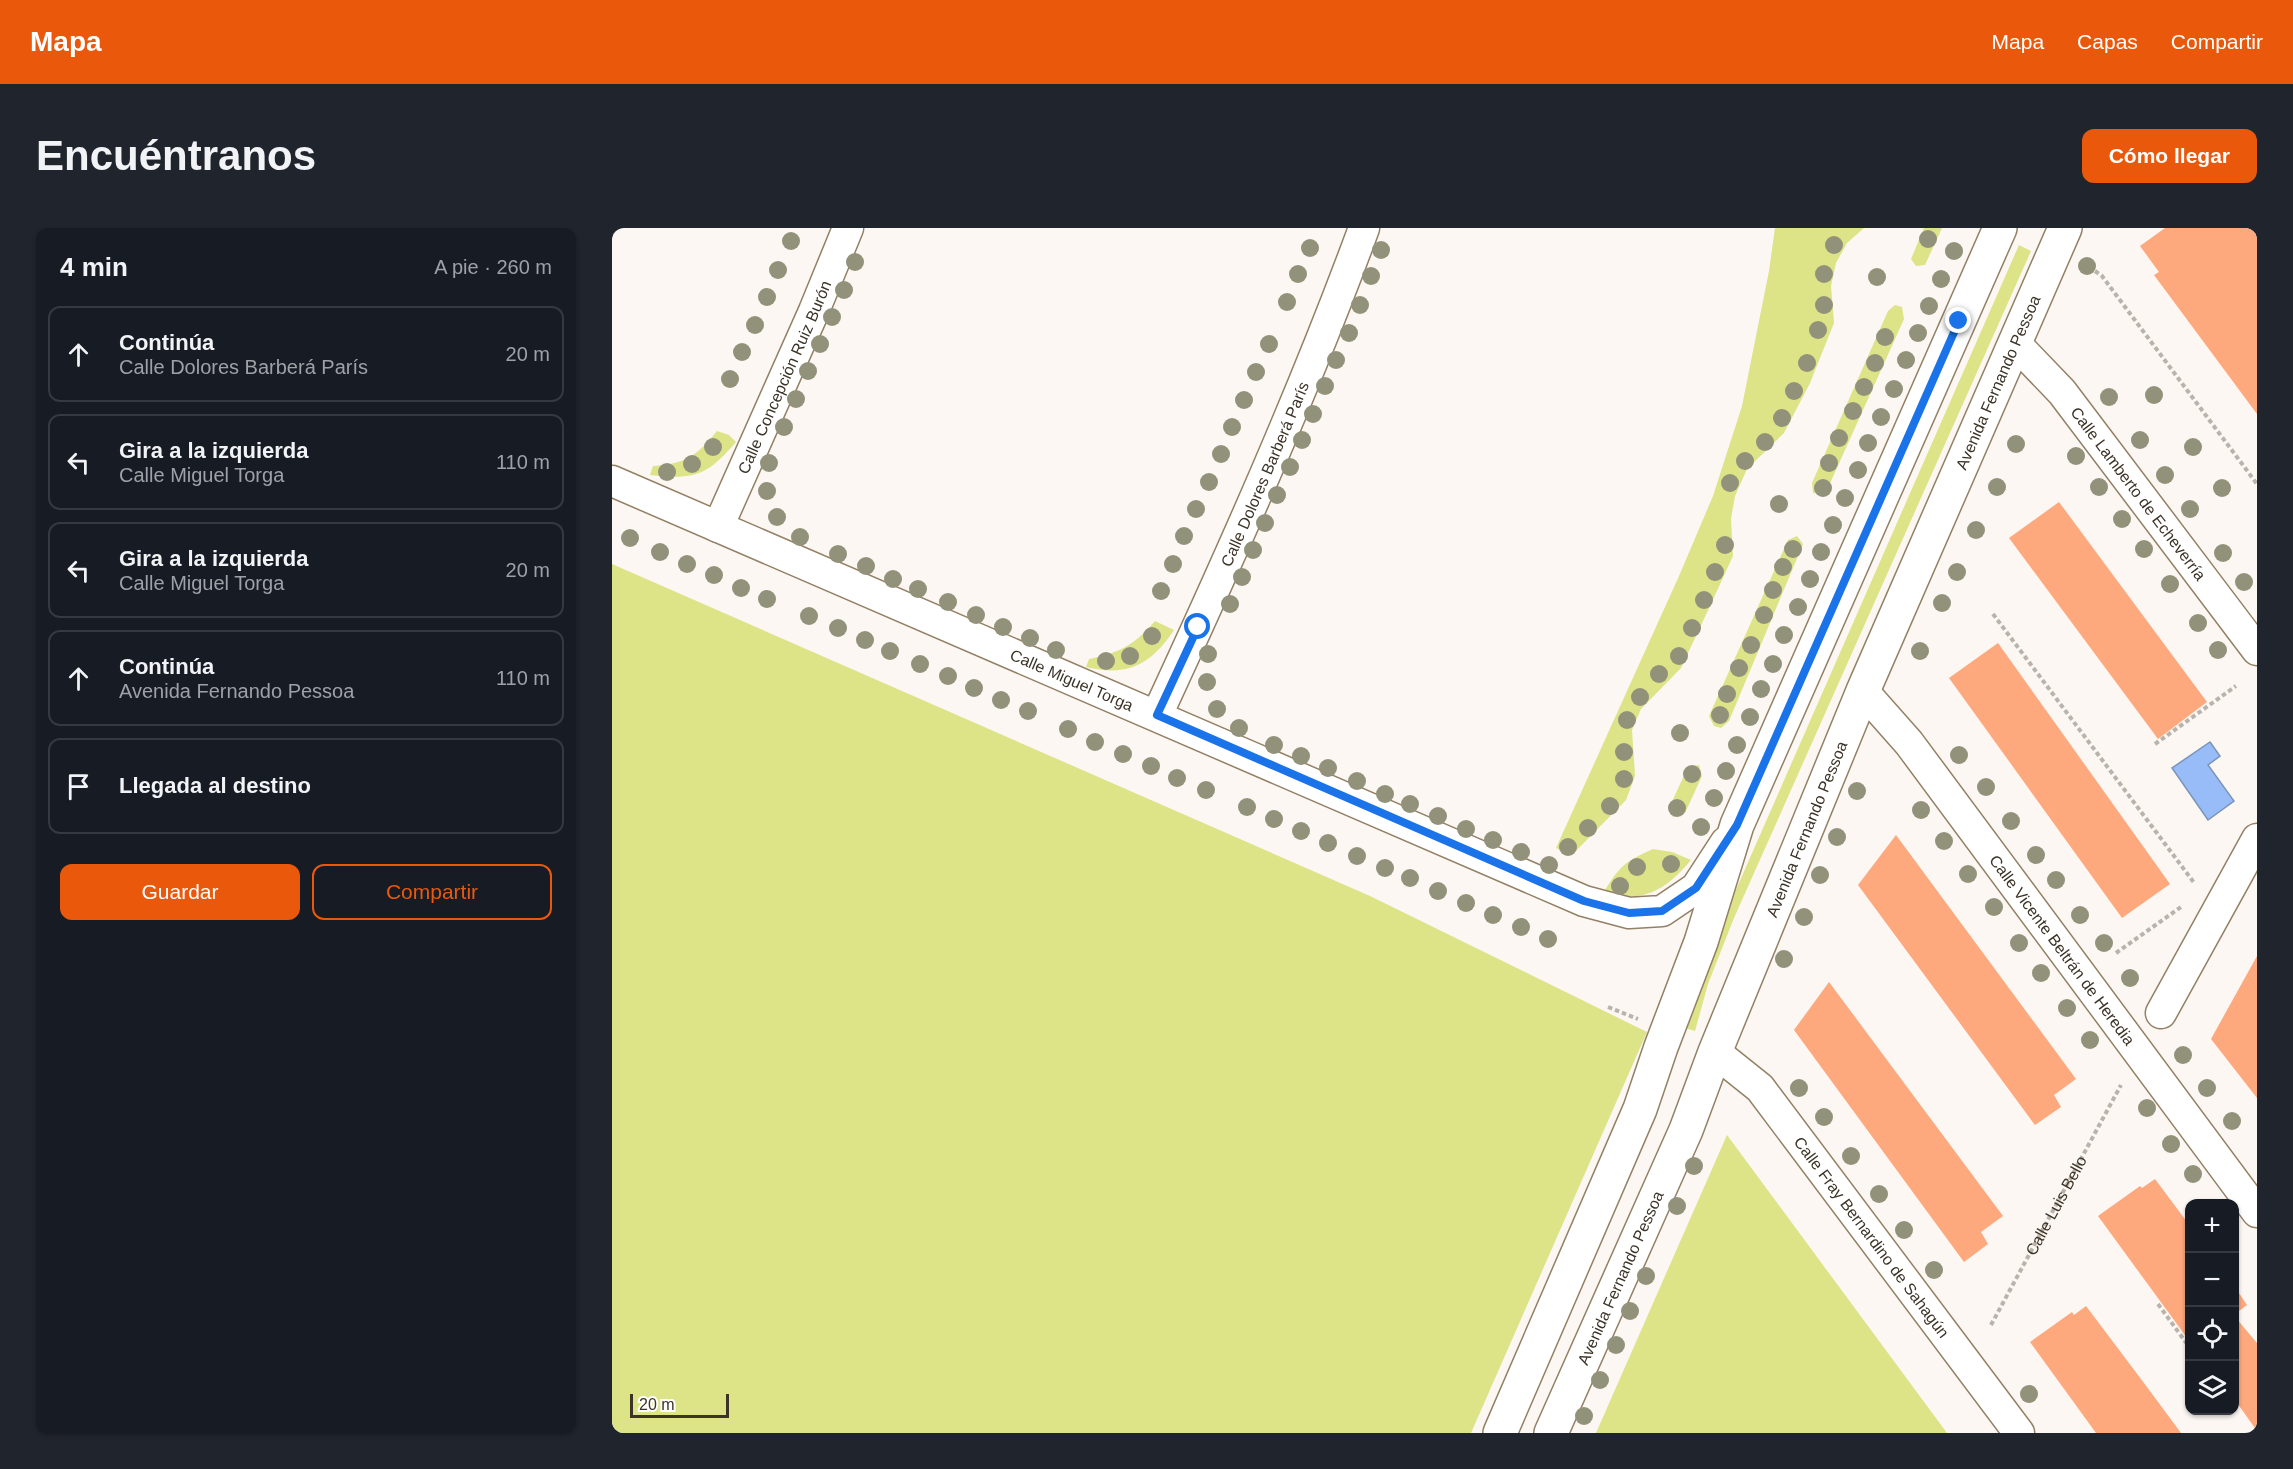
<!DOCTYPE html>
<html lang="es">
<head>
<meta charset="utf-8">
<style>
  body { margin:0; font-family:Helvetica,sans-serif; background:#20242c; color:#f1f3f6 }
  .controls { position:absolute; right:18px; bottom:18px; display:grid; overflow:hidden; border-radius:12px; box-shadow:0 2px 4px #0004 }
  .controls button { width:54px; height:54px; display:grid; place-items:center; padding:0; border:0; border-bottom:2px solid #363941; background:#171b24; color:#f1f3f6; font:30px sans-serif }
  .scale { position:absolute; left:18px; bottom:15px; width:99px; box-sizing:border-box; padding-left:6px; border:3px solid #3b3327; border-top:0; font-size:16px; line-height:21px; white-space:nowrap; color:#3b3327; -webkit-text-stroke:4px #fff; paint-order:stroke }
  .stop { position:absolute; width:18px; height:18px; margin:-14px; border:4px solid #1a73e8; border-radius:50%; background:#fff }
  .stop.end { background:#1a73e8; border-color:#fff; box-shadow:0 2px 6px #0008 }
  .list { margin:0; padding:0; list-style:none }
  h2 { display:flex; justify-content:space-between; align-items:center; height:78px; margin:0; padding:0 24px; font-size:26px }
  h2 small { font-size:20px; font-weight:400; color:#9ea1a6 }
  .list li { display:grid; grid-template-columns:39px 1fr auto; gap:18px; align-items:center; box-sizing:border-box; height:96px; margin:0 12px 12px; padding:0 12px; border:2px solid #363941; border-radius:12px }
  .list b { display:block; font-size:22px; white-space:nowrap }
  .list p { margin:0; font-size:20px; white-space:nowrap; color:#9ea1a6 }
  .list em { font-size:20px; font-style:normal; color:#9ea1a6 }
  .actions { display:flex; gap:12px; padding:18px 24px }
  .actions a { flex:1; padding:14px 0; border:2px solid #ea580c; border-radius:12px; text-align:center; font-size:21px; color:#ea580c }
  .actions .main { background:#ea580c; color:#fff }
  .icon { flex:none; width:33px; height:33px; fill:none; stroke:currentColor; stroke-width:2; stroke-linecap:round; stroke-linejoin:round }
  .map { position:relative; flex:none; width:1645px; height:1205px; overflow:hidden; border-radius:12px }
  header { display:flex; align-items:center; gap:36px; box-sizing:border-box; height:84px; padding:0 30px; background:#ea580c; color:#fff }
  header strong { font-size:28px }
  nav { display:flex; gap:33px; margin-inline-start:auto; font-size:21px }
  .intro { display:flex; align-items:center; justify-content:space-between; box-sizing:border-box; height:144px; padding:0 36px }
  h1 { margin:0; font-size:42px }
  .button { padding:15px 27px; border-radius:12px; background:#ea580c; color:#fff; font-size:21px; font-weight:700 }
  main { display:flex; gap:36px; padding:0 36px }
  aside { flex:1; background:#171b24; border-radius:12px; box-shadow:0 2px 4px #0004 }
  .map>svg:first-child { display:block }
  .green { fill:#dde387 }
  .water { fill:#97bcf7; stroke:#7b93b9; stroke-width:1.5 }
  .building { fill:#fda87d }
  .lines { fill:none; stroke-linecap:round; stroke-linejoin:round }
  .street-casing { stroke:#938065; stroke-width:33 }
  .primary-casing { stroke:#938065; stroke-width:36 }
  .path { stroke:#b9b3ac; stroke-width:4; stroke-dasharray:4.5 3; stroke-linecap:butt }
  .street { stroke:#fff; stroke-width:30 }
  .primary { stroke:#fff; stroke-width:33 }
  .tree { fill:#92917a }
  .route { stroke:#1a73e8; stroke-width:8 }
  .labels { text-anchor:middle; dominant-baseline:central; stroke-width:4.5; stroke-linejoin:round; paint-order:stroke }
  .street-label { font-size:16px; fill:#3b3327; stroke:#fff }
</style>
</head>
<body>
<header>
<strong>Mapa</strong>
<nav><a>Mapa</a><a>Capas</a><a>Compartir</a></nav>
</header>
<div class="intro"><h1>Encuéntranos</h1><a class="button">Cómo llegar</a></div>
<main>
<aside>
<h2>4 min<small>A pie · 260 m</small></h2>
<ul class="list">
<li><svg class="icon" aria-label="ahead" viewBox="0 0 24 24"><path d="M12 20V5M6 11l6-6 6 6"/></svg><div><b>Continúa</b><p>Calle Dolores Barberá París</p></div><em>20 m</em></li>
<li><svg class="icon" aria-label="left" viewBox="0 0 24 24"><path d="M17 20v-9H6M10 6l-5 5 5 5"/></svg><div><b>Gira a la izquierda</b><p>Calle Miguel Torga</p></div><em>110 m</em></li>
<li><svg class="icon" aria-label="left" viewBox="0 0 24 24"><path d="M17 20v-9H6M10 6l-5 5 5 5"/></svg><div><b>Gira a la izquierda</b><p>Calle Miguel Torga</p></div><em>20 m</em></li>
<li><svg class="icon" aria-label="ahead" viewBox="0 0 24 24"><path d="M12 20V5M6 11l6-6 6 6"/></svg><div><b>Continúa</b><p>Avenida Fernando Pessoa</p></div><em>110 m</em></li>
<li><svg class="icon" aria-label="arrive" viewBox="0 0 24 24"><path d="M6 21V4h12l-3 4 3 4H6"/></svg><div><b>Llegada al destino</b></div></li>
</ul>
<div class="actions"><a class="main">Guardar</a><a>Compartir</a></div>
</aside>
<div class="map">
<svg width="1645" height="1205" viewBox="0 0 1645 1205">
  <rect width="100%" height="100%" fill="#fcf7f2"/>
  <!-- green -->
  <g class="green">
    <path d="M1163,0H1252L1235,15L1224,35L1219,58L1222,95L1198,155L1172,205L1135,241L1123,268L1119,291L1121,328L1098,378L1069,440L1029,481L1020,502L1023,548L1014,572L960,627L944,620L1067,348L1101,268L1130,178L1157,43Z"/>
    <path d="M1312,0H1330L1313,37L1304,38L1299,31Z"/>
    <path d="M1407,17L1419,23L1122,690L1096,756L1083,803L1073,800L1112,689Z"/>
    <path d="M1283,77L1290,79L1292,91L1215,262L1208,266L1201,265L1200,255L1276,83Z"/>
    <path d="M105,203L117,207L124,214C95,248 82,252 38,247L41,238C73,236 85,228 105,203Z"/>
    <path d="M1185,308L1191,316L1117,493L1109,500L1102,498L1097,488L1176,312Z"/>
    <path d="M0,336L758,668L1035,804L859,1205H0Z"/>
    <path d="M543,393L562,402C539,437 515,449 474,439L477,431C509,424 521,418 543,393Z"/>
    <path d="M1087,537L1090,548L1073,585L1061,589L1057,580L1076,539Z"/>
    <path d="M1041,621L1060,624L1079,632C1054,662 1031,676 992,664C1007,638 1014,633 1041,621Z"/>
    <path d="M1115,907L1335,1205H984Z"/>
  </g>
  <!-- water -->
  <path class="water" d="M1598,514L1608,528L1596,537L1622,573L1596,592L1560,540Z"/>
  <!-- building -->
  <g class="building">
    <path d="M1553,0H1645V186L1542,47L1547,44L1528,18Z"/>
    <path d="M1447,274L1595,474L1546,511L1397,310Z"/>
    <path d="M1386,415L1558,656L1510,690L1337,450Z"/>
    <path d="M1284,607L1464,851L1442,867L1449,879L1423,897L1246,657Z"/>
    <path d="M1645,728V870L1599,811Z"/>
    <path d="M1217,754L1391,988L1369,1004L1376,1016L1352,1034L1182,802Z"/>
    <path d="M1543,951L1578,998V1114L1486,988L1528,958L1530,960Z"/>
    <path d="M1623,1059L1635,1077L1623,1086L1626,1089L1624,1090L1645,1115V1203L1623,1172Z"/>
    <path d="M1474,1078L1532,1155L1569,1205H1484L1418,1114L1460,1084L1462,1087Z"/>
  </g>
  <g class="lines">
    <defs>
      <g id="street">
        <path id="s2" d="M1403,115L1450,164L1645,422"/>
        <path id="s3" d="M0,253L972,673L1017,685L1050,683L1084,660L1114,614"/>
        <path id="s4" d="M106,299L202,83L236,0"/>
        <path id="s5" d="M1251,463L1297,515L1645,984"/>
        <path id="s6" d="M545,487C619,327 691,166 752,0"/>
        <path d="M1549,785L1645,611"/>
        <path id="s7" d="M1103,824L1148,860L1407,1205"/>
      </g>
      <g id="primary">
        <path d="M888,1205L1028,881L1049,819L1089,714L1125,597L1388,0"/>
        <path id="s8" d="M939,1205L1074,902L1103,824L1251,463L1453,0"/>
      </g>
    </defs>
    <!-- street casing -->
    <use href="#street" class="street-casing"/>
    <!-- primary casing -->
    <use href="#primary" class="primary-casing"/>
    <!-- path -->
    <g class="path">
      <path d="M1483,43L1490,48L1645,256"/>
      <path d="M1381,386L1583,656"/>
      <path d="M1543,516L1624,458"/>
      <path d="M1504,725L1569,679"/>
      <path d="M996,779L1026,791"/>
      <path d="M1546,1076L1578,1120"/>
      <path id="s1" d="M1379,1097L1509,857"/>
    </g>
    <!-- street -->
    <use href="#street" class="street"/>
    <!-- primary -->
    <use href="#primary" class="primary"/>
  </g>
  <!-- trees -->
  <g class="tree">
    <circle cx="1316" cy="11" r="9"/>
    <circle cx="179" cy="13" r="9"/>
    <circle cx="1222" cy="17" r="9"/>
    <circle cx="698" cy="20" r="9"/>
    <circle cx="769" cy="22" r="9"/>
    <circle cx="1342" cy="23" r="9"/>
    <circle cx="243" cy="34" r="9"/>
    <circle cx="1475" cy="38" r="9"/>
    <circle cx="166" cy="42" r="9"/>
    <circle cx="686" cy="46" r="9"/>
    <circle cx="1212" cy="46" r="9"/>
    <circle cx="759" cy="48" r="9"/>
    <circle cx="1265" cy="49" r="9"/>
    <circle cx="1329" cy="51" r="9"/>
    <circle cx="232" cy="62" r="9"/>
    <circle cx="155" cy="69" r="9"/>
    <circle cx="675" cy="74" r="9"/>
    <circle cx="748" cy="77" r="9"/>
    <circle cx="1212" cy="77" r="9"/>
    <circle cx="1317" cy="78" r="9"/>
    <circle cx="220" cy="89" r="9"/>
    <circle cx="143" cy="97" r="9"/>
    <circle cx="1206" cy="102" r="9"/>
    <circle cx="737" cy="105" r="9"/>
    <circle cx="1306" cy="105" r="9"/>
    <circle cx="1273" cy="109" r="9"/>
    <circle cx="208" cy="116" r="9"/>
    <circle cx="657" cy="116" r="9"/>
    <circle cx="130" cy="124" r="9"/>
    <circle cx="724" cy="132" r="9"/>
    <circle cx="1294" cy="132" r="9"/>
    <circle cx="1195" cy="135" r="9"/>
    <circle cx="1263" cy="135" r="9"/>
    <circle cx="196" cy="143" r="9"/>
    <circle cx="644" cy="144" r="9"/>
    <circle cx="118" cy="151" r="9"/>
    <circle cx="713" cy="158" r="9"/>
    <circle cx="1252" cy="159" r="9"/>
    <circle cx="1282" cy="161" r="9"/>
    <circle cx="1182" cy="163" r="9"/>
    <circle cx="1542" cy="167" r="9"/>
    <circle cx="1497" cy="169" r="9"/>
    <circle cx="184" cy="171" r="9"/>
    <circle cx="632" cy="172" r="9"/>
    <circle cx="1241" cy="183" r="9"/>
    <circle cx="701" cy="186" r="9"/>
    <circle cx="1269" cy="189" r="9"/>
    <circle cx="1170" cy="190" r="9"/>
    <circle cx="172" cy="199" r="9"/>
    <circle cx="620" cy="199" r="9"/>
    <circle cx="1227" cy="210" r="9"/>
    <circle cx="690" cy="212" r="9"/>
    <circle cx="1528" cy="212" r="9"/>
    <circle cx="1153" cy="214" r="9"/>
    <circle cx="1256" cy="215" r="9"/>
    <circle cx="1404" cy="216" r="9"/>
    <circle cx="101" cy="219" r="9"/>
    <circle cx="1581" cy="219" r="9"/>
    <circle cx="609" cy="226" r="9"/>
    <circle cx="1464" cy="228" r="9"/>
    <circle cx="1133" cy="233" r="9"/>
    <circle cx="157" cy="235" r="9"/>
    <circle cx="1217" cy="235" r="9"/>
    <circle cx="80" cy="236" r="9"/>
    <circle cx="678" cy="239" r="9"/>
    <circle cx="1246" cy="242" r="9"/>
    <circle cx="55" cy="244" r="9"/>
    <circle cx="1553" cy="247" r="9"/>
    <circle cx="597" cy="254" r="9"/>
    <circle cx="1118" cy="255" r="9"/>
    <circle cx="1385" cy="259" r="9"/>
    <circle cx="1487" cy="259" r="9"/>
    <circle cx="1211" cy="260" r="9"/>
    <circle cx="1610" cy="260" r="9"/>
    <circle cx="155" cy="263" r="9"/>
    <circle cx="665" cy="267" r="9"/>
    <circle cx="1233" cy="270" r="9"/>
    <circle cx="1167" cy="276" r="9"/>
    <circle cx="584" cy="281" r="9"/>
    <circle cx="1578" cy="281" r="9"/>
    <circle cx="165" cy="289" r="9"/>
    <circle cx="1510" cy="291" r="9"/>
    <circle cx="653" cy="295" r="9"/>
    <circle cx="1221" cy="297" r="9"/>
    <circle cx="1364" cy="302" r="9"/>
    <circle cx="572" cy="308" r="9"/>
    <circle cx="188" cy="309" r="9"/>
    <circle cx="18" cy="310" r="9"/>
    <circle cx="1113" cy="317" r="9"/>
    <circle cx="1181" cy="321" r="9"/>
    <circle cx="1532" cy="321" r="9"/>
    <circle cx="641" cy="322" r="9"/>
    <circle cx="48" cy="324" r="9"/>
    <circle cx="1209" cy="324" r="9"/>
    <circle cx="1611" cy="325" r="9"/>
    <circle cx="226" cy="326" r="9"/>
    <circle cx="75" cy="336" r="9"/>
    <circle cx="561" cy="336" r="9"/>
    <circle cx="254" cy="338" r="9"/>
    <circle cx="1171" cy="339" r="9"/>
    <circle cx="1103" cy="344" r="9"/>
    <circle cx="1345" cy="344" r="9"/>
    <circle cx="102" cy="347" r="9"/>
    <circle cx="630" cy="349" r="9"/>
    <circle cx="281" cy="351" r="9"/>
    <circle cx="1198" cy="351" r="9"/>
    <circle cx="1632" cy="354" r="9"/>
    <circle cx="1558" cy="356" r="9"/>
    <circle cx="129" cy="360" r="9"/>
    <circle cx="306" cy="361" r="9"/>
    <circle cx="1161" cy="362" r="9"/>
    <circle cx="549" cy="363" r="9"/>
    <circle cx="155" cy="371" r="9"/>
    <circle cx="1092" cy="372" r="9"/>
    <circle cx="336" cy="374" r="9"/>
    <circle cx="1330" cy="375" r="9"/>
    <circle cx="618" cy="376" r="9"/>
    <circle cx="1186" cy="379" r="9"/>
    <circle cx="364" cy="387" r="9"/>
    <circle cx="1152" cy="387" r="9"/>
    <circle cx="197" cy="388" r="9"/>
    <circle cx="1586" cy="395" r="9"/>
    <circle cx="391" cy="399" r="9"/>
    <circle cx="226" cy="400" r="9"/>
    <circle cx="1080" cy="400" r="9"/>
    <circle cx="1172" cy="407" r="9"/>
    <circle cx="540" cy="408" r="9"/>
    <circle cx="418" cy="410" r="9"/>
    <circle cx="253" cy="412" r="9"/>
    <circle cx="1139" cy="417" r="9"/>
    <circle cx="444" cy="422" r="9"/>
    <circle cx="1606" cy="422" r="9"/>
    <circle cx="278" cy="423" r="9"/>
    <circle cx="1308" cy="423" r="9"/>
    <circle cx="596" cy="426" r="9"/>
    <circle cx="518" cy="428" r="9"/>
    <circle cx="1067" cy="428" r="9"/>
    <circle cx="494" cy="433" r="9"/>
    <circle cx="308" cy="436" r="9"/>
    <circle cx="1161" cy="436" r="9"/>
    <circle cx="1127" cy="440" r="9"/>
    <circle cx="1047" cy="446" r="9"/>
    <circle cx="336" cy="448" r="9"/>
    <circle cx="595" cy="454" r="9"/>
    <circle cx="362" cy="460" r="9"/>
    <circle cx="1149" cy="461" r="9"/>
    <circle cx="1115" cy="466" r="9"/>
    <circle cx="1028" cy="469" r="9"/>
    <circle cx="389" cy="472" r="9"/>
    <circle cx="605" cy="481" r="9"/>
    <circle cx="416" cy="483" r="9"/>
    <circle cx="1108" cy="487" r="9"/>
    <circle cx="1138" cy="489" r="9"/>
    <circle cx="1015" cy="492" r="9"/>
    <circle cx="627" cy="500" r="9"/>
    <circle cx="456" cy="501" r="9"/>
    <circle cx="1068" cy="505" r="9"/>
    <circle cx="483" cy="514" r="9"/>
    <circle cx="662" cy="517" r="9"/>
    <circle cx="1125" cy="517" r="9"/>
    <circle cx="1012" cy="524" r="9"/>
    <circle cx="511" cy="526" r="9"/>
    <circle cx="1347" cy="527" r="9"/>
    <circle cx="689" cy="528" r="9"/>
    <circle cx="539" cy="538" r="9"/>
    <circle cx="716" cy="540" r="9"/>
    <circle cx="1114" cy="543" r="9"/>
    <circle cx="1080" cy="546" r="9"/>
    <circle cx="565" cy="550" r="9"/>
    <circle cx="1012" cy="551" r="9"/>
    <circle cx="745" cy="553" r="9"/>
    <circle cx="1374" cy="559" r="9"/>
    <circle cx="594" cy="562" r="9"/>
    <circle cx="1245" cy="563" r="9"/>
    <circle cx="773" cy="566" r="9"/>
    <circle cx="1102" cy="570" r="9"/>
    <circle cx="798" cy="576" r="9"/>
    <circle cx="998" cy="578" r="9"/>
    <circle cx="635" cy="579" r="9"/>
    <circle cx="1065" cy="580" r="9"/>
    <circle cx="1309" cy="582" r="9"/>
    <circle cx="826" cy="588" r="9"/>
    <circle cx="662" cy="591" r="9"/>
    <circle cx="1399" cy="593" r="9"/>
    <circle cx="1089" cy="599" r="9"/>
    <circle cx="976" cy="600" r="9"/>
    <circle cx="854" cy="601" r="9"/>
    <circle cx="689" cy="603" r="9"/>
    <circle cx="1225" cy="609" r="9"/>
    <circle cx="881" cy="612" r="9"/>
    <circle cx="1332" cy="613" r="9"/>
    <circle cx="716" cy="615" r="9"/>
    <circle cx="956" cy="619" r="9"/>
    <circle cx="909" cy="624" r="9"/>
    <circle cx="1424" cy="627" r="9"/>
    <circle cx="745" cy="628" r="9"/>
    <circle cx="1059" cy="636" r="9"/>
    <circle cx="937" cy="637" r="9"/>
    <circle cx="1025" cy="639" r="9"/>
    <circle cx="773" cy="640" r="9"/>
    <circle cx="1356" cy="646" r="9"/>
    <circle cx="1208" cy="647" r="9"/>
    <circle cx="798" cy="650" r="9"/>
    <circle cx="1444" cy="652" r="9"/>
    <circle cx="1008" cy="658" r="9"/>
    <circle cx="826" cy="663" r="9"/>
    <circle cx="854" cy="675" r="9"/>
    <circle cx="1382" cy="679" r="9"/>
    <circle cx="881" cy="687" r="9"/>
    <circle cx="1468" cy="687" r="9"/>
    <circle cx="1192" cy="689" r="9"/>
    <circle cx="909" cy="699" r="9"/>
    <circle cx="936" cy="711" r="9"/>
    <circle cx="1407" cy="715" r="9"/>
    <circle cx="1492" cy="715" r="9"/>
    <circle cx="1172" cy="731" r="9"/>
    <circle cx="1429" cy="745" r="9"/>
    <circle cx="1518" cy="750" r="9"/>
    <circle cx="1455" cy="780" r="9"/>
    <circle cx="1478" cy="812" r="9"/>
    <circle cx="1571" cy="827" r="9"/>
    <circle cx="1187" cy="860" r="9"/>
    <circle cx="1595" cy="860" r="9"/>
    <circle cx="1535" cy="880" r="9"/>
    <circle cx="1212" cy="889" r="9"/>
    <circle cx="1620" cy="893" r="9"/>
    <circle cx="1559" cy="916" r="9"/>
    <circle cx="1239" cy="928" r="9"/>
    <circle cx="1082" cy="938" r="9"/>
    <circle cx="1581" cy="946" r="9"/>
    <circle cx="1267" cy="966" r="9"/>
    <circle cx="1065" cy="978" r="9"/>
    <circle cx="1292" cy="1002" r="9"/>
    <circle cx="1322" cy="1042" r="9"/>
    <circle cx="1034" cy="1048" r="9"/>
    <circle cx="1018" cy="1083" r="9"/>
    <circle cx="1004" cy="1117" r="9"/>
    <circle cx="988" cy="1152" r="9"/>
    <circle cx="1417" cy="1166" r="9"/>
    <circle cx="972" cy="1188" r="9"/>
  </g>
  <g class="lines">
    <!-- route -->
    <path class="route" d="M586,399L545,487L972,673L1017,685L1050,683L1084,660L1125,597L1347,93"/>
  </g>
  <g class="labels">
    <!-- street labels -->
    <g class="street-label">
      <text stroke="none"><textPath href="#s4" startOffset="164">Calle Concepción Ruiz Burón</textPath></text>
      <text stroke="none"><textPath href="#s8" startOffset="1142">Avenida Fernando Pessoa</textPath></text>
      <text stroke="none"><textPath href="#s6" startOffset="264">Calle Dolores Barberá París</textPath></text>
      <text stroke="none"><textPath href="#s2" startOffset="195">Calle Lamberto de Echeverría</textPath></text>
      <text stroke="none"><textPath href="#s3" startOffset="501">Calle Miguel Torga</textPath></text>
      <text stroke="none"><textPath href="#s8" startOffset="656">Avenida Fernando Pessoa</textPath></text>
      <text stroke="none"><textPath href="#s5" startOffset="327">Calle Vicente Beltrán de Heredia</textPath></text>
      <text stroke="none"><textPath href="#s1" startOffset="136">Calle Luis Bello</textPath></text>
      <text stroke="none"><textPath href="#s7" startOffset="244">Calle Fray Bernardino de Sahagún</textPath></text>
      <text stroke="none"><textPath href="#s8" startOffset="170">Avenida Fernando Pessoa</textPath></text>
    </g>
  </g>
</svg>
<div class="controls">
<button>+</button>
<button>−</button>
<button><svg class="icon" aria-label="locate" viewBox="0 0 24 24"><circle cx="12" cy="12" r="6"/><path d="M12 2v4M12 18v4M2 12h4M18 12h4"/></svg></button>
<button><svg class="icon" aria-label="layers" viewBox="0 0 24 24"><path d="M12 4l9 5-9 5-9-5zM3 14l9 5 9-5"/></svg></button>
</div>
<div class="scale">20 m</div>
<div class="stop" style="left:586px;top:399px"></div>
<div class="stop end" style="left:1347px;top:93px"></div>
</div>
</main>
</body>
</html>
